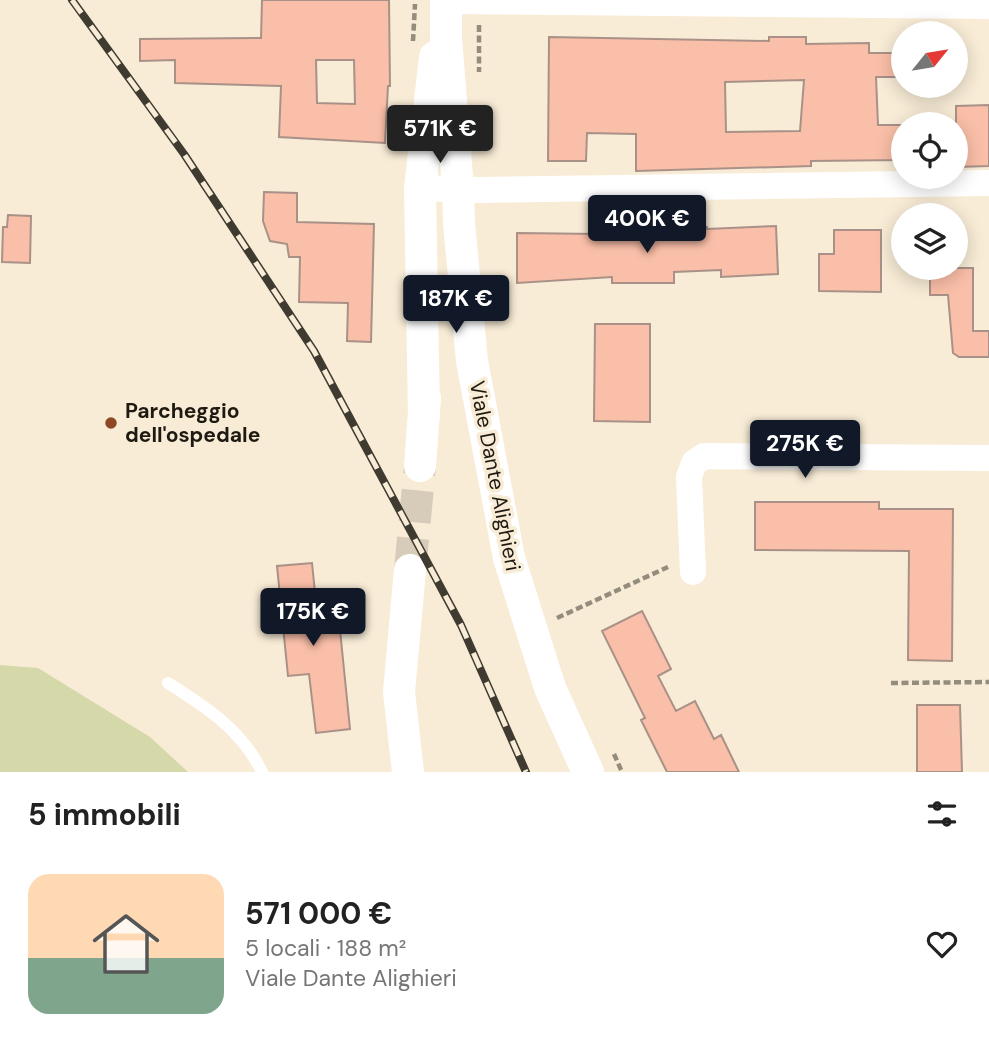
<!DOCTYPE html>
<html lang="it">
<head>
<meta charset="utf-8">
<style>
  body { margin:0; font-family:"DM Sans",sans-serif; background:#f6f6f6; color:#222; height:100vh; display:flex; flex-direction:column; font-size:26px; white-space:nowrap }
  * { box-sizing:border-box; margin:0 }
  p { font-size:23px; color:#767676 }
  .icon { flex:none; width:38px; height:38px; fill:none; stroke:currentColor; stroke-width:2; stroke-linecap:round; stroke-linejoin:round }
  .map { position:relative; height:772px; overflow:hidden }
  .drawer { display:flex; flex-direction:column; background:#fff; flex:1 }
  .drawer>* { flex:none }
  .needle { width:46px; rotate:60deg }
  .fabs { position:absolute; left:891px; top:21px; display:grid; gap:14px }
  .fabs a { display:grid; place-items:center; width:77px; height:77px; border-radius:50%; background:#fff; box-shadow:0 4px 18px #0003; font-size:35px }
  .price { position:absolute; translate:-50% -60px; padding:0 16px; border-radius:7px; background:#111827; color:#fff; font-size:23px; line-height:46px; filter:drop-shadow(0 2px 4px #0008) }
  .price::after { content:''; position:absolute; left:50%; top:42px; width:21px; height:16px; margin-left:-10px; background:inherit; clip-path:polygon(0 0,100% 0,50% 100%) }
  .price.selected { background:#222; color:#fff }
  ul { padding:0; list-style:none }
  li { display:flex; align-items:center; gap:21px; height:175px; padding:0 28px }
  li+li { border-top:2px solid #e0e0e0 }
  li span { display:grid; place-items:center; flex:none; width:196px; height:140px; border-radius:21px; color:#555 }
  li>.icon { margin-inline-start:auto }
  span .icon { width:84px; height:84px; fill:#fffc; stroke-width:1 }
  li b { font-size:30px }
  h2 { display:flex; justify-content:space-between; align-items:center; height:84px; padding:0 28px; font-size:30px }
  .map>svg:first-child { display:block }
</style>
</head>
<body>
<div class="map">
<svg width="989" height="772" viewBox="0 0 989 772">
  <rect width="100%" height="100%" fill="#f8ecd6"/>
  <path fill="#d5d8a9" d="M 0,665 L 38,668 L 150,737 L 188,772 L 0,772 Z"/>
  <path fill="#fabfa8" stroke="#a99188" stroke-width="2" fill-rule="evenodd" d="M 262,0 L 389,0 L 390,86 L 388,86 L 385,143 L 279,137 L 281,86 L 175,83 L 175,60 L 140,61 L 140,39 L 261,38 ZM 316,60 L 354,60 L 355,104 L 317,103 Z
    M 549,37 L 769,41 L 769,37 L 806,37 L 806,44 L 869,43 L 869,53 L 903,53 L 903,77 L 876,77 L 878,125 L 903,125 L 903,160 L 811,161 L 811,166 L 636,171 L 636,134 L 587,133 L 586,161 L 548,161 ZM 804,80 L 800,131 L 726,132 L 725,82 Z
    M 989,105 L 989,166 L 956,167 L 956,106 Z
    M 264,192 L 297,193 L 297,222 L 374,224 L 371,342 L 347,341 L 348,303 L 299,302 L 300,257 L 289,257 L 287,244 L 270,241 L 263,221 Z
    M 8,215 L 31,216 L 30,263 L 2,262 L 3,227 L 7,227 Z
    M 776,226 L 778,274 L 721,277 L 721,270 L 674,272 L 674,283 L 612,283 L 612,277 L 517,283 L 517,233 L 600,234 L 648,233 L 648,229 L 707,227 L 707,229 Z
    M 834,230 L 881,230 L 881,292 L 819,291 L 819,254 L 834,254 Z
    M 930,268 L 973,268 L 973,331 L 989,331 L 989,357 L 959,357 L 953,353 L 948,295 L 930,295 Z
    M 595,324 L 650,324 L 650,422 L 594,421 Z
    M 755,502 L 879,502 L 879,509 L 953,509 L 952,661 L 908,660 L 909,551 L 755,550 Z
    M 312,563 L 318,622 L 339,620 L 350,729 L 316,733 L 309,674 L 288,676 L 277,566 Z
    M 642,611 L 671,669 L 658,676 L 676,711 L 695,701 L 714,739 L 721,735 L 739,772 L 667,772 L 641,720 L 645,718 L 602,631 Z
    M 917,705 L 960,705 L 962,772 L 917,772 Z"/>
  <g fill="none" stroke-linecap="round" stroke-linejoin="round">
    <path stroke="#d7ccb9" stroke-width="32" stroke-dasharray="32 16" stroke-linecap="butt" d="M 410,570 L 420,466"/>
    <path stroke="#948c7d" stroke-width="4.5" stroke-dasharray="7 3.5" stroke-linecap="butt" d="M 479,25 L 479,72
      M 413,41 L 415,4
      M 557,618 L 668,567
      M 891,683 L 989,682
      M 614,754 L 622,772"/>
    <path stroke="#fff" stroke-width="12" d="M 168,683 C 206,707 242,730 262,772"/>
    <path stroke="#fff" stroke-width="26" d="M 446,1 L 989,6
      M 420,188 L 480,190 L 989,183
      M 693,572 L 689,477 L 694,463 L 704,456 L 989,458"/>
    <path stroke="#fff" stroke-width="32" d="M 446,0 L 446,38 L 458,189 L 459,223 L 472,361 L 509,558 L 550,688 L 588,772
      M 424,417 L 420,188 L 435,57
      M 420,466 L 425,398
      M 408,772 L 399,692 L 410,570"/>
    <g stroke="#403b31" stroke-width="8">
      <path id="rail" d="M 72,0 L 184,154 L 314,351 L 461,625 L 526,772"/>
    </g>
    <use href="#rail" stroke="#f8ecd6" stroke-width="5" stroke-dasharray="16" stroke-linecap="butt"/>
  </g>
  <circle fill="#8f4825" stroke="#f8ecd6" stroke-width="2.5" cx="111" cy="423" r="7"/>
  <g text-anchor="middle" stroke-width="7" stroke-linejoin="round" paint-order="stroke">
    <g font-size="21" font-weight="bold" fill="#1e1a12" stroke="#f8ecd6" text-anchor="start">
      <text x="125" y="418">Parcheggio<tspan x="125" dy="24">dell'ospedale</tspan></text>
    </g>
    <g font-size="21" fill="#1e1a12" stroke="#f8ecd6">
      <text transform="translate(495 476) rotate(79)" y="7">Viale Dante Alighieri</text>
    </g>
  </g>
</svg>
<div class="fabs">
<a><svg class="needle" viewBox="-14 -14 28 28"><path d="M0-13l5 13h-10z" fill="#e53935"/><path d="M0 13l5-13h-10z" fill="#767676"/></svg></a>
<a><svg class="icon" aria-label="locate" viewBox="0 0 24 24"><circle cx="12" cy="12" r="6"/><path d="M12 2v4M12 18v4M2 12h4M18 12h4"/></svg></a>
<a><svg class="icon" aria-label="layers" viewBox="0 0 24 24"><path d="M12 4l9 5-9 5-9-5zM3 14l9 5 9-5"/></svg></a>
</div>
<b class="price selected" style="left:440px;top:165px">571K €</b>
<b class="price" style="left:647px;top:255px">400K €</b>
<b class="price" style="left:456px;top:335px">187K €</b>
<b class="price" style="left:805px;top:480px">275K €</b>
<b class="price" style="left:313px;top:648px">175K €</b>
</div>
<section class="drawer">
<h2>5 immobili<svg class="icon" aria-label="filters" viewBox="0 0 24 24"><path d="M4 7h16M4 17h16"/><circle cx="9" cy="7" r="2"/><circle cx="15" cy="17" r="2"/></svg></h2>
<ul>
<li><span style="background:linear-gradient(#ffd9b3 60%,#7fa58c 0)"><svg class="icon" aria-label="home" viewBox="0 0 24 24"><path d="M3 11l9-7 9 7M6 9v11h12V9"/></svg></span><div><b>571 000 €</b><p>5 locali · 188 m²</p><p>Viale Dante Alighieri</p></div><svg class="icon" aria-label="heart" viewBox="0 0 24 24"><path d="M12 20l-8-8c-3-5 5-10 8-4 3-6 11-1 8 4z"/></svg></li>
</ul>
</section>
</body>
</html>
